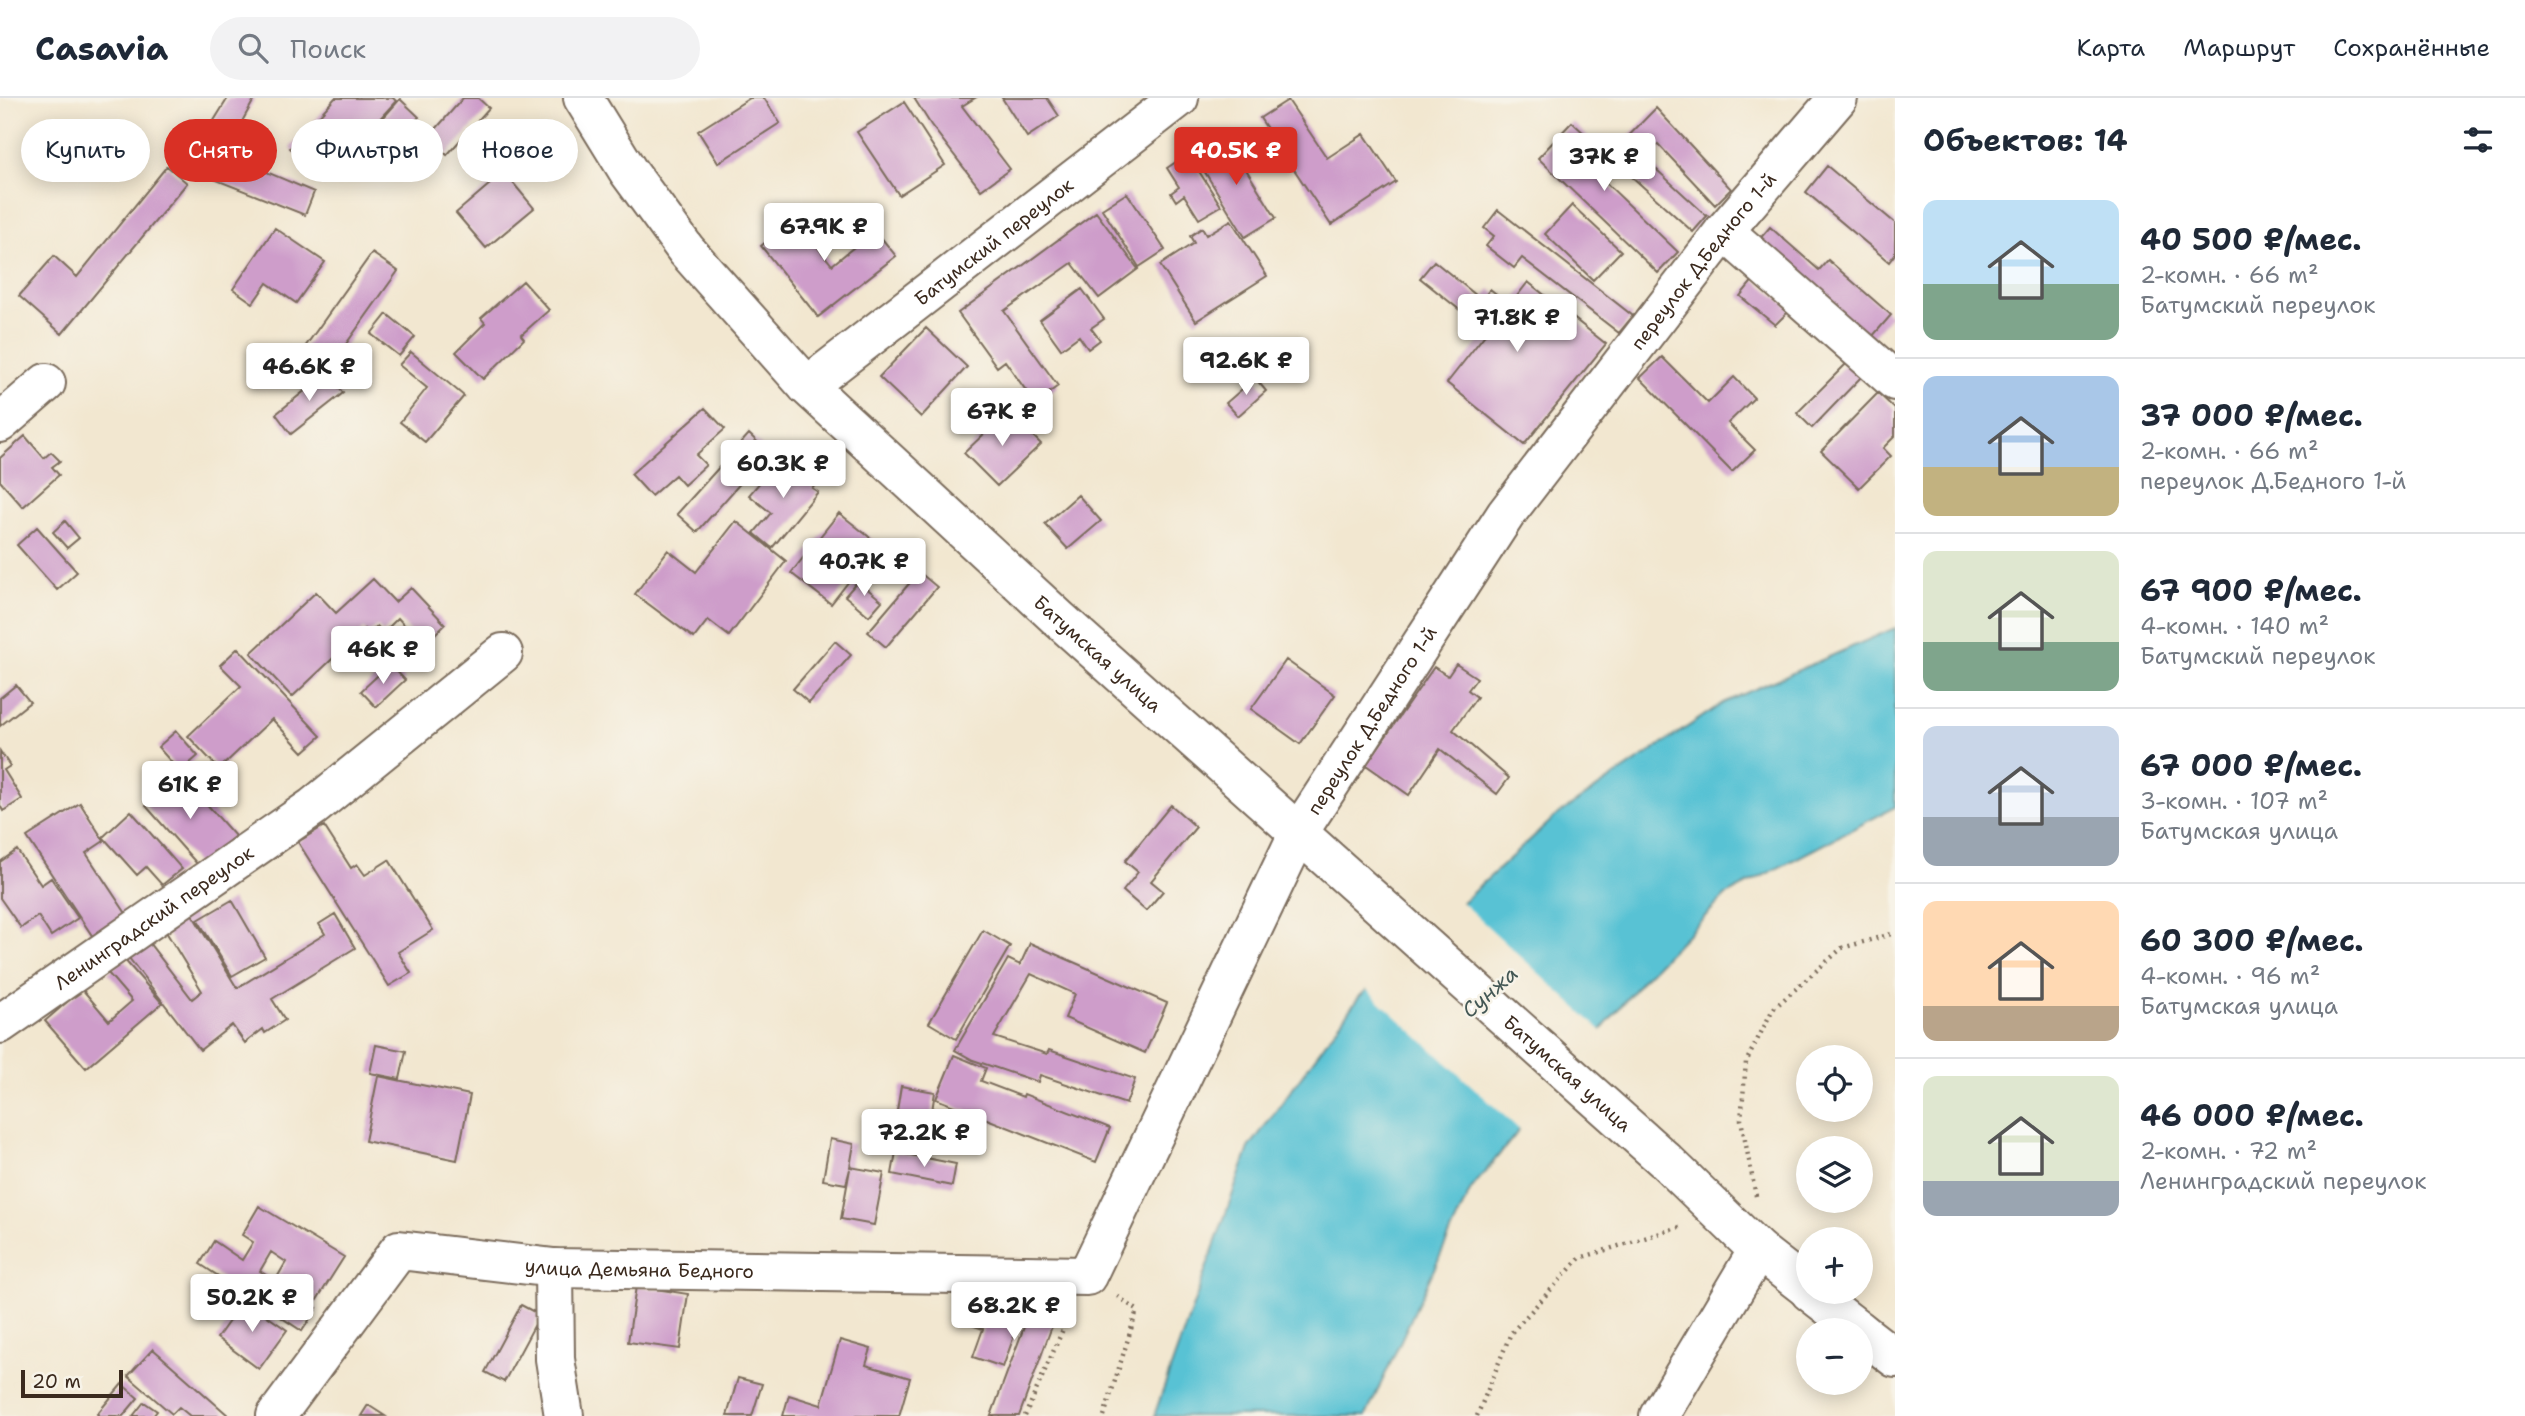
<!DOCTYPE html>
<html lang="ru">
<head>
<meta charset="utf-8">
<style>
  body { margin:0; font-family:"Shantell Sans",sans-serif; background:#f2f2f3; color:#1f2937; height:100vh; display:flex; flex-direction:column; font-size:26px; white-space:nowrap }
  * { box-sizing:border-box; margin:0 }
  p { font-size:23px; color:#747a83 }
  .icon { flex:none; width:38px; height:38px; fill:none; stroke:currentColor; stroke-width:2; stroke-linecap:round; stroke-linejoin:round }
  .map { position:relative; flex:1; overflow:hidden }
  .sheet { display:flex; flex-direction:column; background:#fff; width:630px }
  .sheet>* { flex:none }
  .guide { position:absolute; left:21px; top:21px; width:665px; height:63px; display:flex; gap:14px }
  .tools { position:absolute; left:1796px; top:947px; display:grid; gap:14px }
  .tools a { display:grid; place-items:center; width:77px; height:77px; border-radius:50%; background:#fff; box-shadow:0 4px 18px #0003; font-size:35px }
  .scale { position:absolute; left:21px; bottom:18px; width:102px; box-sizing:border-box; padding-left:7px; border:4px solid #3b2a1e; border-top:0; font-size:19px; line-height:24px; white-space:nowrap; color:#3b2a1e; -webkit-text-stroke:5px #f7f3e8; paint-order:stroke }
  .price { position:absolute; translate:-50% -60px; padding:0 16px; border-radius:7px; background:#fff; color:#222; font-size:23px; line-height:46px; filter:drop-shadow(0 2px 4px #0008) }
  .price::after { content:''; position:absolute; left:50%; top:42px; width:21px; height:16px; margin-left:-10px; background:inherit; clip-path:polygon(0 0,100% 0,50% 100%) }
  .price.on { background:#d93025; color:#fff }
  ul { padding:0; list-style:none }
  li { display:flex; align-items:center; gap:21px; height:175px; padding:0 28px }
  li+li { border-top:2px solid #e0e1e3 }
  li span { display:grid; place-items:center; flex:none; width:196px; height:140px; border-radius:14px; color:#555 }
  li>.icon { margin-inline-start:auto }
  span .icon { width:84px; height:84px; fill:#fffc; stroke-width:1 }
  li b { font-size:30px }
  h2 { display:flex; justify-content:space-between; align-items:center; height:84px; padding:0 28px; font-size:30px }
  .chip { padding:0 24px; border-radius:32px; background:#fff; box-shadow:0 4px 18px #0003; font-size:24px; line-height:63px }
  .chip.on { background:#d93025; color:#fff }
  header { display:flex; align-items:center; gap:42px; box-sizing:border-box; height:98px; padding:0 35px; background:#fff; border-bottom:2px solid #e0e1e3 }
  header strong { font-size:33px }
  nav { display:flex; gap:38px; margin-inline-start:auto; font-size:24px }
  .search { width:490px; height:63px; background:#f2f2f3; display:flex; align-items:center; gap:18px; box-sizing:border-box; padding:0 24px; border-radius:38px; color:#747a83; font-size:26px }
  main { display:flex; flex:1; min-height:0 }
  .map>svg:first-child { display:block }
</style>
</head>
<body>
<header>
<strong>Casavia</strong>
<div class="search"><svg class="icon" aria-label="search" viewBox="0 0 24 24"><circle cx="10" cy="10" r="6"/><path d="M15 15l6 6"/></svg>Поиск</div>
<nav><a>Карта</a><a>Маршрут</a><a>Сохранённые</a></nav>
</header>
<main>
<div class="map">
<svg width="1895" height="1318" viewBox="0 0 1895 1318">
  <rect width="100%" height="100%" fill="#f7f3e8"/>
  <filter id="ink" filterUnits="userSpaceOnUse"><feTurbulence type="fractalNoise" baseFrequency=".0143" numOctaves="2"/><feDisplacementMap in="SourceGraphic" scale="14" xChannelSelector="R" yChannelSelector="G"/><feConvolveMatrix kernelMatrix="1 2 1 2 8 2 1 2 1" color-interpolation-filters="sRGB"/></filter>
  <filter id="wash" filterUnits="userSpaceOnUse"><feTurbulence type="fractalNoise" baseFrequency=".00686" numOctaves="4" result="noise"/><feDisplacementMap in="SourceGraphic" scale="28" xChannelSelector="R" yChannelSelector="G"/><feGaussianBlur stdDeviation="1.57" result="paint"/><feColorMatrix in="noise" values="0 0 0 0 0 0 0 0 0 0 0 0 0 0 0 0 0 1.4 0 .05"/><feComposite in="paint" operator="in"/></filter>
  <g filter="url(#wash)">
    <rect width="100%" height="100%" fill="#f2e7d0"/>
    <path fill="#58c2d4" stroke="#4a7679" stroke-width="2" d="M 1895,530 L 1895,709 L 1726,797 L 1643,881 L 1471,1091 L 1366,1318 L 1154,1318 L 1249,1050 L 1359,899 L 1556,718 L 1723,605 Z"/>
    <path fill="#f2e7d0" d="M 1459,802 L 1604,935 L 1522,1034 L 1364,889 Z"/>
    <g id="blocks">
      <path fill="#ce9dca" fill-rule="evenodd" d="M 228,0 L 255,0 L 224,56 L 314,94 L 305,117 L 181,68 L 202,42 Z
        M 335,0 L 393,0 L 396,3 L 354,49 L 331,28 L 301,61 L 290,50 Z
        M 463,0 L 478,0 L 489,10 L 447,57 L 428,40 Z
        M 750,0 L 764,0 L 780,25 L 718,65 L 698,33 Z
        M 914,0 L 975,0 L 962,8 L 1010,71 L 981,92 L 931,27 Z
        M 1002,0 L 1047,0 L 1059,18 L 1027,39 Z
        M 400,1 L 419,19 L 377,65 L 358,48 Z
        M 1288,2 L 1327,60 L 1364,36 L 1396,84 L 1331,127 L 1260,20 Z
        M 904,4 L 945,67 L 899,97 L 857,34 Z
        M 1656,10 L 1731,91 L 1715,107 L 1658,46 L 1645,61 L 1707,118 L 1693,134 L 1609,58 Z
        M 1572,24 L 1618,67 L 1604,83 L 1678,154 L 1658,175 L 1538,60 Z
        M 1226,39 L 1276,120 L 1245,139 L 1195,58 Z
        M 1188,56 L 1221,108 L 1199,121 L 1184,97 L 1176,103 L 1171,95 L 1179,89 L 1167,70 Z
        M 167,68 L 187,85 L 62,236 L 19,198 L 54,158 L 77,179 Z
        M 1827,68 L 1895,125 L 1895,156 L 1889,164 L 1806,94 Z
        M 504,74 L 534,110 L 486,150 L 456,115 Z
        M 1127,95 L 1165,152 L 1139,169 L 1102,111 Z
        M 1572,107 L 1621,153 L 1593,182 L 1545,136 Z
        M 807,112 L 828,138 L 816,147 L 832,167 L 875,132 L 896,158 L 818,219 L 761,148 Z
        M 1498,112 L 1633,218 L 1619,235 L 1522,160 L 1514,170 L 1486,148 L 1494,138 L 1484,130 Z
        M 1096,114 L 1138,171 L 1099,200 L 1072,165 L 1004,213 L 1058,288 L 1035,305 L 1005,263 L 997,269 L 958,215 Z
        M 1231,122 L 1267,178 L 1196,223 L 1160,167 L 1194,145 L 1190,138 L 1202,130 L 1206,137 Z
        M 1770,129 L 1819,172 L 1828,162 L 1891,217 L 1865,247 L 1752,150 Z
        M 275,130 L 325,164 L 296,205 L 267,185 L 253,205 L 233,191 Z
        M 372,155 L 398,173 L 326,274 L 300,256 Z
        M 1434,163 L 1482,202 L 1490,191 L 1510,207 L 1528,184 L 1606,246 L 1524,347 L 1447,285 L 1487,234 L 1420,180 Z
        M 1754,181 L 1791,211 L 1775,227 L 1740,198 Z
        M 523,183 L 549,212 L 521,237 L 524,241 L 483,281 L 456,254 L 485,225 L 481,220 Z
        M 1082,191 L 1104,221 L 1091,230 L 1100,242 L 1088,251 L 1079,238 L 1061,251 L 1040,222 Z
        M 387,216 L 415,239 L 399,258 L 371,236 Z
        M 926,230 L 967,269 L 921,319 L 879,279 Z
        M 411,254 L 464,298 L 425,344 L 400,324 L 427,290 L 399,267 Z
        M 1662,259 L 1708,305 L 1734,279 L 1754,300 L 1728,325 L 1755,352 L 1732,374 L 1640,280 Z
        M 1850,262 L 1864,276 L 1812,330 L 1797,315 Z
        M 327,275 L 343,295 L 291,336 L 276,316 Z
        M 1255,280 L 1266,293 L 1238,318 L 1226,305 Z
        M 1878,295 L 1895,311 L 1895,338 L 1883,350 L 1891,358 L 1859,390 L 1821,353 Z
        M 705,310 L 725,331 L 696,357 L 706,367 L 684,387 L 675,377 L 651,398 L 631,376 Z
        M 1008,313 L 1041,346 L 997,388 L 964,355 Z
        M 749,336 L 768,354 L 697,434 L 677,416 Z
        M 25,338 L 44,360 L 51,354 L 60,363 L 52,369 L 59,377 L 23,409 L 0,383 L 0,360 Z
        M 779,362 L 803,382 L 810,372 L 820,380 L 812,390 L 818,394 L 772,450 L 754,435 L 771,415 L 749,397 Z
        M 1078,397 L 1101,423 L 1068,451 L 1045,426 Z
        M 839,415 L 878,446 L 831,506 L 791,475 Z
        M 65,423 L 79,440 L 67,450 L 53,434 Z
        M 736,423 L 786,463 L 729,538 L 708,522 L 694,540 L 635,496 L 668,452 L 696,474 Z
        M 37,429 L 77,474 L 57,492 L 17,447 Z
        M 919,474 L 937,489 L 886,549 L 868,534 Z
        M 373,481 L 395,504 L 411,490 L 445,526 L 423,548 L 398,520 L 383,535 L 377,528 L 368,536 L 364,531 L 292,599 L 251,555 L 316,494 L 336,515 Z
        M 858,483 L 882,503 L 869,518 L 845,498 Z
        M 835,543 L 851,557 L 809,605 L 793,591 Z
        M 238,550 L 321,638 L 303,654 L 272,621 L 219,671 L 188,638 L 241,588 L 220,567 Z
        M 1286,562 L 1335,597 L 1300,646 L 1251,611 Z
        M 390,566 L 405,582 L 376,609 L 361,593 Z
        M 1456,566 L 1477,580 L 1468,592 L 1477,599 L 1453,632 L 1509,680 L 1497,696 L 1440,651 L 1409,697 L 1366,667 L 1434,569 L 1448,578 Z
        M 16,587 L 30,604 L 0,628 L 0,600 Z
        M 176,633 L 198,658 L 180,674 L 158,649 Z
        M 0,653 L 10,668 L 4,672 L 22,701 L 3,713 L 0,707 Z
        M 181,677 L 235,738 L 199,768 L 146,708 Z
        M 80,705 L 104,743 L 86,755 L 127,817 L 93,839 L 27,739 Z
        M 1171,707 L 1196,729 L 1151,783 L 1163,793 L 1146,813 L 1123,793 L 1138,774 L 1125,763 Z
        M 131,713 L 182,771 L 162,787 L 146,769 L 137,777 L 103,739 Z
        M 324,728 L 351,770 L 357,766 L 365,777 L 389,762 L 433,832 L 398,854 L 411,875 L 389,888 L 298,744 Z
        M 17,752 L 41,787 L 51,780 L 78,820 L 51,838 L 38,818 L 21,830 L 0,800 L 0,764 Z
        M 232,802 L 265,859 L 232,878 L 198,822 Z
        M 192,816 L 237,890 L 325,836 L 319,826 L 335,816 L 355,850 L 272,901 L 285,922 L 265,935 L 263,931 L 245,945 L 232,927 L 200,952 L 129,860 L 149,845 L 192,901 L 202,893 L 165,832 Z
        M 983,832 L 1010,848 L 956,941 L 929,925 Z
        M 1030,845 L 1167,905 L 1145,955 L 1065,920 L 1075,896 L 1031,876 L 994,939 L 1047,956 L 1049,952 L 1135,981 L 1126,1006 L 1040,977 L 1038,984 L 973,962 L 955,952 L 1008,861 L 1020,867 Z
        M 124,861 L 162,905 L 86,970 L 45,923 L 82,891 L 109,923 L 132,903 L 108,875 Z
        M 376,947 L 406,953 L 400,981 L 370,975 Z
        M 954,957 L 986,970 L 981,983 L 1023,999 L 1024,996 L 1110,1030 L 1096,1064 L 936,1001 Z
        M 378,978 L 470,997 L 457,1062 L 365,1043 Z
        M 901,988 L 935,994 L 925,1056 L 891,1050 Z
        M 830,1041 L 854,1046 L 850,1069 L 884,1075 L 874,1127 L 841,1121 L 850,1071 L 846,1086 L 823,1082 Z
        M 896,1054 L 956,1066 L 952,1088 L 892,1076 Z
        M 259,1108 L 344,1159 L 313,1208 L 317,1210 L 302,1233 L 200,1166 L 214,1143 L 242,1162 L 253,1144 L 242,1137 ZM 271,1154 L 286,1164 L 275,1183 L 260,1173 Z
        M 636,1188 L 688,1196 L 680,1251 L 628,1244 Z
        M 983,1194 L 1062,1201 L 1019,1318 L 991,1318 L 1027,1221 L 1020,1221 L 1003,1269 L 973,1259 L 983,1231 L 971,1227 Z
        M 244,1202 L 287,1232 L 259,1271 L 217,1240 Z
        M 521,1207 L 540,1217 L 504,1284 L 485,1274 Z
        M 840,1242 L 871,1251 L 866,1267 L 910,1280 L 899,1318 L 783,1318 L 789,1297 L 821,1307 Z
        M 153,1251 L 229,1318 L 190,1318 L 179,1309 L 172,1316 L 128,1278 Z
        M 738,1280 L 762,1286 L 752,1318 L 727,1318 Z
        M 122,1286 L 138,1300 L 123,1318 L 99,1318 L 97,1316 Z
        M 144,1304 L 157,1313 L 153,1318 L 133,1318 Z
        M 368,1307 L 385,1318 L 361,1318 Z"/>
    </g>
  </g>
  <g filter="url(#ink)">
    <use href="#blocks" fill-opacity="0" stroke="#7b6c5c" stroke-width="2"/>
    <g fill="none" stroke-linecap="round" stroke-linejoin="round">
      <g stroke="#7b6c5c" stroke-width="42">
        <g id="minor">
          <path id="s1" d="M 583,0 L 628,73 L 686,152 L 807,288 L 1059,521 L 1666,1063 L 1758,1152 L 1808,1191"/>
          <path d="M 1724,133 L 1895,283"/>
          <path id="s2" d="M 807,288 L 1179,0"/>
          <path d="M 0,325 L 46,285"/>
          <path id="s3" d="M 0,926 L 313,709 L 503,555"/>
          <path d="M 554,1170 L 555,1261 L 564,1318"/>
          <path d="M 1810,1194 L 1859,1232"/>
          <path d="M 1860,1233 L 1895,1260"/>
          <path id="s4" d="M 276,1318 L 399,1152 L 554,1170 L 1087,1178 L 1299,734 L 1506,416 L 1724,133 L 1838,0"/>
          <path d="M 1659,1318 L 1758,1152"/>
        </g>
      </g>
      <path stroke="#7b6c5c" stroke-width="4.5" stroke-dasharray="2 5" stroke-linecap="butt" d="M 1756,1098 L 1741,1022 L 1746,964 L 1773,911 L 1842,850 L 1895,835
        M 1025,1318 L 1071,1213
        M 1104,1318 L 1137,1212 L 1117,1198
        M 1477,1318 L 1511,1235 L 1580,1160 L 1680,1129"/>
      <use href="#minor" stroke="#fff" stroke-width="38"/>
    </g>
  </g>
  <g text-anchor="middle" stroke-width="5" stroke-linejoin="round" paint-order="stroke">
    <g font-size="19" fill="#3b2a1e" stroke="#f7f3e8">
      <text dy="7" stroke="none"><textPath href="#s2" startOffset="236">Батумский переулок</textPath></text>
      <text dy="7" stroke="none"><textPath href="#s4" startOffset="2088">переулок Д.Бедного 1-й</textPath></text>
      <text dy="7" stroke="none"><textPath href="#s1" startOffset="761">Батумская улица</textPath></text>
      <text dy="7" stroke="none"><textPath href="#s4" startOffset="1521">переулок Д.Бедного 1-й</textPath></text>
      <text dy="7" stroke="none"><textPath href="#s3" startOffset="187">Ленинградский переулок</textPath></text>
      <text dy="7" stroke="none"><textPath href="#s1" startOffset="1391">Батумская улица</textPath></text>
      <text dy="7" stroke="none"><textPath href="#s4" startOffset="448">улица Демьяна Бедного</textPath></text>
    </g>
    <g font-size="21" font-style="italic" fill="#445855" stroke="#f7f3e8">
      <text transform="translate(1490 894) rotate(-41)" y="7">Сунжа</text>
    </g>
  </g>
</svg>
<div class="tools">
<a><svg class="icon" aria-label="locate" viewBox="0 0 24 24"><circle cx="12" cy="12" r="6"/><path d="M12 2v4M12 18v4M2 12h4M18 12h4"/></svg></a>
<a><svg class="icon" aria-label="layers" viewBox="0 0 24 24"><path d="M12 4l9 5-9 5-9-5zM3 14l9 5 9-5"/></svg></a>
<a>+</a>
<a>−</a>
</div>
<div class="scale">20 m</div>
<b class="price on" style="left:1236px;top:89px">40.5K ₽</b>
<b class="price" style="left:1604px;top:95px">37K ₽</b>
<b class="price" style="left:824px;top:165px">67.9K ₽</b>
<b class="price" style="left:1517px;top:256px">71.8K ₽</b>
<b class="price" style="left:1246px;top:299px">92.6K ₽</b>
<b class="price" style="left:309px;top:305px">46.6K ₽</b>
<b class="price" style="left:1002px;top:350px">67K ₽</b>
<b class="price" style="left:783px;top:402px">60.3K ₽</b>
<b class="price" style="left:864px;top:500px">40.7K ₽</b>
<b class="price" style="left:383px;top:588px">46K ₽</b>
<b class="price" style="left:190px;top:723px">61K ₽</b>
<b class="price" style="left:924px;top:1071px">72.2K ₽</b>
<b class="price" style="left:252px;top:1236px">50.2K ₽</b>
<b class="price" style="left:1014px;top:1244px">68.2K ₽</b>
<div class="guide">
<a class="chip">Купить</a>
<a class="chip on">Снять</a>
<a class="chip">Фильтры</a>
<a class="chip">Новое</a>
</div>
</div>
<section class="sheet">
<h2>Объектов: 14<svg class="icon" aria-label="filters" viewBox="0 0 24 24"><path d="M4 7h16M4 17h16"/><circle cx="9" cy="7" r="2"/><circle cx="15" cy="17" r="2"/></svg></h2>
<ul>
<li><span style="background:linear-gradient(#bfe0f5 60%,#7fa58c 0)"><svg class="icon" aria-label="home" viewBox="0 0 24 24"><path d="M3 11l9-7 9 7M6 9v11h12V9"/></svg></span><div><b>40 500 ₽/мес.</b><p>2-комн. · 66 m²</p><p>Батумский переулок</p></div></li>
<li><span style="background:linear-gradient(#a9c7e8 65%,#c2b280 0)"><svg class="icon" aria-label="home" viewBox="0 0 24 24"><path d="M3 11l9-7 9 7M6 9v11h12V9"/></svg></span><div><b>37 000 ₽/мес.</b><p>2-комн. · 66 m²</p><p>переулок Д.Бедного 1-й</p></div></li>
<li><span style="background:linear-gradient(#dfe7d0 65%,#7fa58c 0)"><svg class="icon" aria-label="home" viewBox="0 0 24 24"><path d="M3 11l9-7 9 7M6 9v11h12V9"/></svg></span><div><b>67 900 ₽/мес.</b><p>4-комн. · 140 m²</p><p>Батумский переулок</p></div></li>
<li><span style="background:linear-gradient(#c9d6e8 65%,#9aa5b1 0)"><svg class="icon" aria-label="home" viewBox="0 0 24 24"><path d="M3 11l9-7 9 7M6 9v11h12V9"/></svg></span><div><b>67 000 ₽/мес.</b><p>3-комн. · 107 m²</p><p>Батумская улица</p></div></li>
<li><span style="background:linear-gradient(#ffd9b3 75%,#b9a48a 0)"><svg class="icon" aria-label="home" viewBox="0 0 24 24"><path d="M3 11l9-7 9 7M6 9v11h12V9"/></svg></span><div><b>60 300 ₽/мес.</b><p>4-комн. · 96 m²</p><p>Батумская улица</p></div></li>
<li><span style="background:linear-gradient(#dfe7d0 75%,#9aa5b1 0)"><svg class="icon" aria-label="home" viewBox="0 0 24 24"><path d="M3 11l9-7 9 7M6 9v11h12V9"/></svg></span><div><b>46 000 ₽/мес.</b><p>2-комн. · 72 m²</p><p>Ленинградский переулок</p></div></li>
</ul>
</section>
</main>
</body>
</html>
